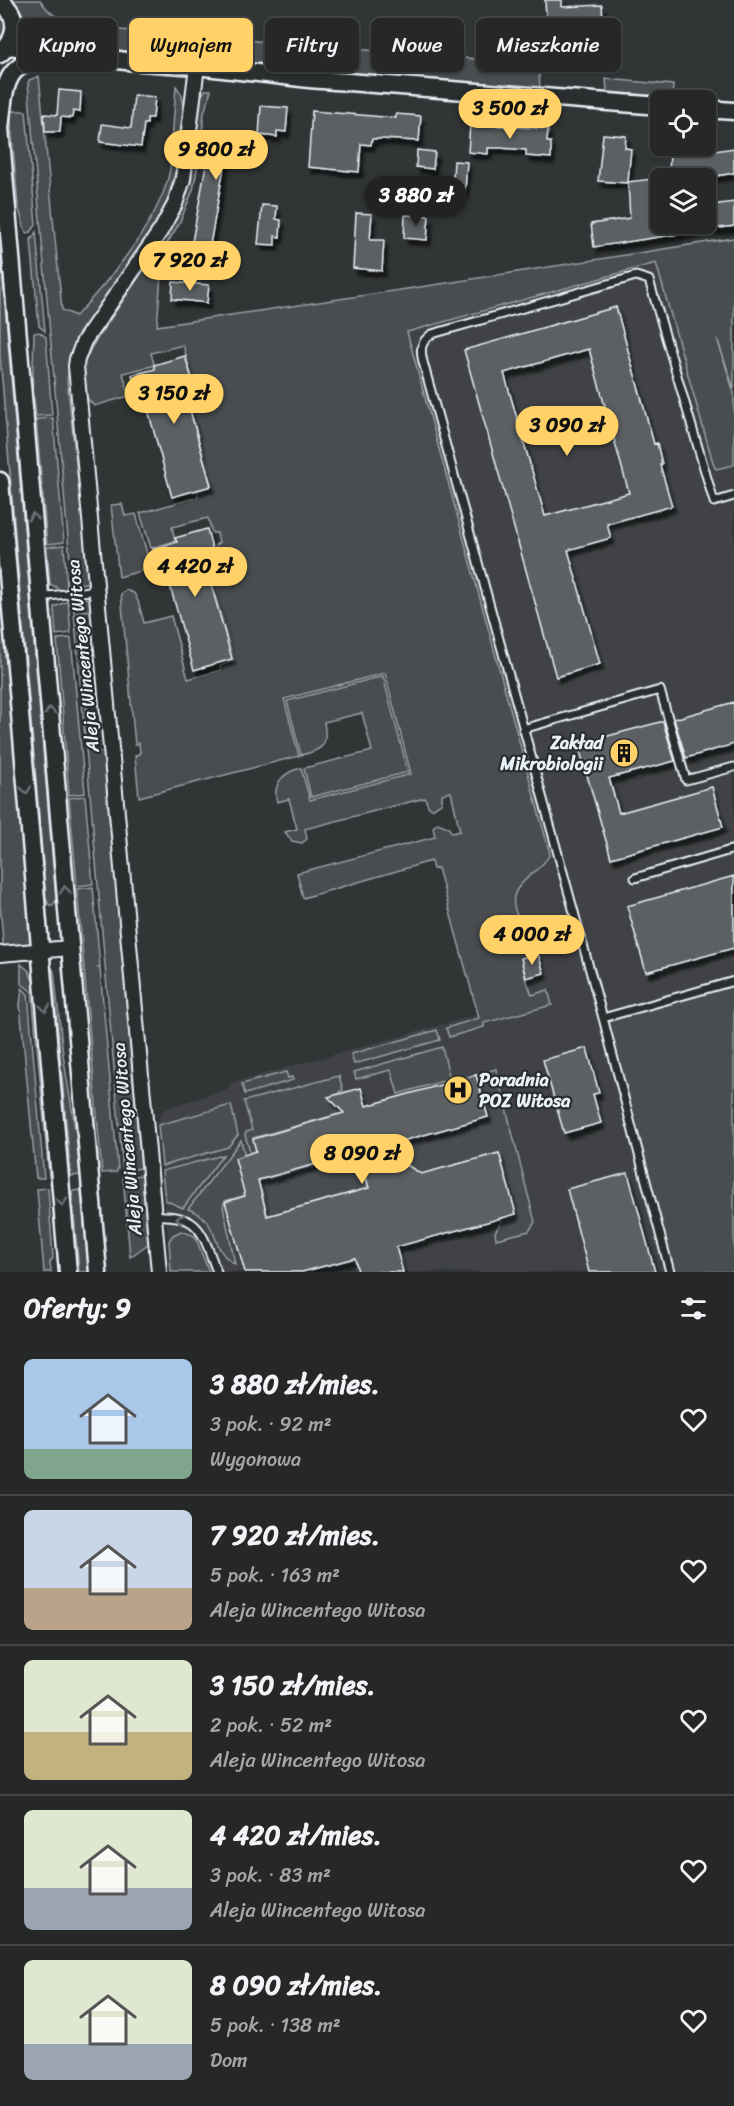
<!DOCTYPE html>
<html lang="pl">
<head>
<meta charset="utf-8">
<style>
  body { margin:0; font-family:Sriracha,sans-serif; background:#2e3030; color:#f1f3f6; height:100vh; display:flex; flex-direction:column; font-size:22px; white-space:nowrap }
  * { box-sizing:border-box; margin:0 }
  p { font-size:20px; color:#a4a6a8 }
  .icon { flex:none; width:33px; height:33px; fill:none; stroke:currentColor; stroke-width:2; stroke-linecap:round; stroke-linejoin:round }
  .map { position:relative; height:1272px; overflow:hidden }
  .details { display:flex; flex-direction:column; background:#262828; flex:1 }
  .details>* { flex:none }
  .banner { position:absolute; left:18px; top:18px; width:699px; height:54px; display:flex; gap:12px }
  .fabs { position:absolute; left:650px; top:90px; display:grid; gap:12px }
  .fabs a { display:grid; place-items:center; width:66px; height:66px; border-radius:9px; background:#262828; box-shadow:0 2px 4px #0004,0 0 0 2px #424445; font-size:30px }
  .price { position:absolute; translate:-50% -51px; padding:0 14px; border-radius:21px; background:#ffd166; color:#111; font-size:20px; line-height:39px; filter:drop-shadow(0 2px 3px #0008) }
  .price::after { content:''; position:absolute; left:50%; top:36px; width:18px; height:14px; margin-left:-9px; background:inherit; clip-path:polygon(0 0,100% 0,50% 100%) }
  .price.active { background:#222; color:#fff }
  ul { padding:0; list-style:none }
  li { display:flex; align-items:center; gap:18px; height:150px; padding:0 24px }
  li+li { border-top:2px solid #424445 }
  li span { display:grid; place-items:center; flex:none; width:168px; height:120px; border-radius:9px; color:#555 }
  li>.icon { margin-inline-start:auto }
  span .icon { width:72px; height:72px; fill:#fffc; stroke-width:1 }
  li b { font-size:26px }
  h2 { display:flex; justify-content:space-between; align-items:center; height:72px; padding:0 24px; font-size:26px }
  .tag { padding:0 21px; border-radius:9px; background:#262828; box-shadow:0 2px 4px #0004,0 0 0 2px #424445; font-size:21px; line-height:54px }
  .tag.active { background:#ffd166; color:#111 }
  .map>svg:first-child { display:block }
</style>
</head>
<body>
<div class="map">
<svg width="734" height="1272" viewBox="0 0 734 1272">
  <defs>
    <filter id="shadow"><feDropShadow dx="3.5" dy="6" stdDeviation="1.5" flood-color="#0009"/></filter>
  </defs>
  <rect width="100%" height="100%" fill="#323536"/>
  <filter id="ink" filterUnits="userSpaceOnUse"><feTurbulence type="fractalNoise" baseFrequency=".0167" numOctaves="2"/><feDisplacementMap in="SourceGraphic" scale="12" xChannelSelector="R" yChannelSelector="G"/><feConvolveMatrix kernelMatrix="1 2 1 2 8 2 1 2 1" color-interpolation-filters="sRGB"/></filter>
  <g filter="url(#ink)">
    <path fill="#3f4244" d="M 690,246 L 734,389 L 734,981 L 670,1272 L 171,1272 L 158,1126 L 159,1116 L 166,1108 L 227,1089 L 231,1083 L 480,1014 L 479,853 L 330,300 Z"/>
    <path fill="#494d4f" stroke="#989fa4" stroke-width="1.5" d="M 0,0 L 40,0 C 51,16 64,24 83,27 L 539,64 L 540,96 L 197,66 L 94,46 L 15,22 L 0,54 Z
      M 39,76 L 62,310 L 76,316 C 110,279 162,218 170,169 L 176,86 L 182,95 L 183,108 L 177,165 L 167,202 L 150,233 L 77,342 L 71,352 L 67,380 L 89,583 L 72,584 L 28,83 L 29,80 Z
      M 606,79 L 673,85 L 672,97 L 607,92 Z
      M 205,90 L 211,90 L 204,113 L 200,155 L 193,190 L 179,224 L 163,250 L 157,326 L 447,283 L 734,238 L 734,389 L 717,338 L 734,393 L 734,465 L 716,469 L 714,466 L 656,263 L 407,332 L 550,854 C 539,877 499,884 519,919 C 526,931 537,936 541,949 L 528,953 L 528,956 L 521,958 L 526,981 L 527,981 L 532,995 L 548,990 L 552,1005 L 484,1023 L 484,1027 L 449,1037 L 446,1028 L 479,1018 L 438,868 L 433,869 L 431,861 L 303,898 L 297,873 L 435,837 L 433,827 L 438,823 L 448,827 L 452,833 L 460,831 L 451,792 L 442,794 L 442,802 L 432,809 L 428,806 L 425,798 L 305,829 L 307,839 L 302,843 L 292,841 L 285,832 L 297,829 L 289,799 L 277,802 C 272,783 284,772 301,768 L 310,800 L 411,774 L 385,673 L 284,699 L 299,756 L 139,797 L 135,756 L 140,753 L 139,743 L 135,745 L 121,594 L 126,590 L 134,593 L 138,601 L 144,623 L 171,616 L 188,679 L 221,670 L 220,666 L 234,660 L 207,564 L 215,561 L 217,565 L 243,557 L 241,553 L 219,560 L 215,545 L 219,543 L 217,533 L 212,533 L 208,518 L 172,527 L 175,541 L 151,548 L 140,513 L 198,497 L 197,491 L 212,485 L 185,391 L 187,389 L 184,382 L 193,379 L 183,345 L 151,353 L 154,364 L 152,366 L 123,373 L 129,396 L 94,406 L 84,395 L 84,364 L 91,348 L 157,250 L 181,205 L 190,177 L 199,108 L 200,98 Z
      M 10,111 L 26,111 L 36,225 L 31,232 L 26,233 L 18,206 Z
      M 36,232 L 45,331 L 39,326 L 31,240 Z
      M 0,249 L 56,900 L 53,906 L 48,904 L 46,897 L 0,356 Z
      M 39,332 L 46,337 L 52,415 L 36,416 L 34,398 L 32,398 L 34,333 Z
      M 53,418 L 64,542 L 47,544 L 36,419 Z
      M 0,481 L 39,950 L 4,953 L 0,904 Z
      M 122,504 L 125,516 L 136,514 L 151,568 L 119,577 L 111,505 Z
      M 64,545 L 67,589 L 61,590 L 50,584 L 47,547 Z
      M 90,598 L 91,610 L 78,612 L 91,753 L 104,752 L 141,1168 L 123,1171 L 73,600 Z
      M 68,601 L 71,633 L 56,635 L 54,607 Z
      M 71,638 L 85,793 L 69,795 L 57,639 Z
      M 383,676 L 408,772 L 311,797 L 304,768 L 372,751 L 362,713 L 324,722 C 328,745 324,750 301,755 L 287,701 Z
      M 85,796 L 93,884 L 77,886 L 69,798 Z
      M 93,887 L 100,967 L 97,967 L 100,969 L 118,1169 L 116,1172 L 102,1173 L 77,889 Z
      M 21,964 L 29,971 L 34,983 L 51,1177 L 49,1177 L 32,992 L 21,983 Z
      M 52,968 L 54,971 L 63,1054 L 76,1135 L 80,1175 L 71,1176 Z
      M 734,981 L 734,1272 L 670,1272 L 603,1018 Z
      M 22,988 L 28,994 L 44,1178 L 36,1178 L 20,1005 Z
      M 437,1030 L 440,1040 L 354,1064 L 351,1054 Z
      M 442,1047 L 450,1079 L 398,1094 L 391,1070 L 356,1079 L 354,1072 Z
      M 496,1069 L 535,1222 L 529,1231 L 496,1239 L 495,1232 L 504,1217 L 516,1213 L 499,1153 L 418,1175 L 417,1171 L 407,1165 L 394,1169 L 390,1152 L 368,1150 L 488,1117 L 476,1075 Z
      M 286,1072 L 288,1078 L 292,1077 L 293,1080 L 245,1094 L 242,1084 Z
      M 339,1076 L 343,1090 L 339,1092 L 345,1112 L 253,1138 L 264,1179 L 258,1180 L 245,1135 L 246,1132 L 252,1130 L 244,1101 Z
      M 231,1105 L 238,1135 L 228,1147 L 162,1166 L 158,1125 Z
      M 241,1140 L 252,1183 L 359,1154 L 368,1188 L 268,1216 L 262,1191 L 225,1201 L 223,1206 L 235,1264 C 208,1250 223,1221 188,1209 Z
      M 223,1155 L 183,1208 L 165,1200 L 162,1171 Z
      M 142,1175 L 148,1244 L 130,1257 L 123,1177 Z
      M 48,1188 L 53,1258 L 50,1262 L 51,1272 L 44,1272 L 37,1189 Z
      M 81,1190 L 89,1272 L 79,1272 L 72,1191 Z
      M 181,1231 L 195,1236 L 209,1272 L 171,1272 L 169,1241 L 173,1235 Z"/>
    <path fill="#5c6063" stroke="#e8f1f8" stroke-width="1.5" fill-rule="evenodd" filter="url(#shadow)" d="M 545,0 L 562,0 L 562,7 L 602,5 L 603,22 L 572,23 L 574,51 L 548,53 Z
      M 59,90 L 81,92 L 80,112 L 73,111 L 72,118 L 61,117 L 60,132 L 45,132 L 44,114 L 57,115 Z
      M 134,95 L 155,97 L 153,118 L 147,118 L 147,124 L 144,124 L 141,147 L 100,142 L 102,124 L 131,128 Z
      M 261,106 L 288,108 L 286,132 L 277,131 L 277,137 L 259,135 Z
      M 312,111 L 396,118 L 396,114 L 421,116 L 419,141 L 381,139 L 372,139 L 371,145 L 361,144 L 359,172 L 308,167 Z
      M 470,124 L 548,129 L 547,142 L 551,142 L 551,158 L 526,156 L 526,150 L 500,148 L 488,148 L 488,154 L 468,152 Z
      M 212,132 L 258,140 L 258,153 L 227,150 L 210,245 L 192,242 Z
      M 603,134 L 626,136 L 625,148 L 631,149 L 628,182 L 661,178 L 658,216 L 660,216 L 660,224 L 697,224 L 698,231 L 594,247 L 591,224 L 630,218 L 628,183 L 598,181 Z
      M 670,148 L 708,150 L 708,152 L 734,148 L 734,173 L 704,178 L 669,178 Z
      M 417,150 L 435,152 L 433,169 L 416,167 Z
      M 454,161 L 467,162 L 465,192 L 452,191 Z
      M 734,202 L 734,226 L 705,230 L 705,209 L 712,208 L 712,205 Z
      M 262,205 L 277,206 L 276,219 L 281,220 L 280,237 L 275,236 L 275,245 L 258,244 Z
      M 356,213 L 372,214 L 370,240 L 384,240 L 382,271 L 353,268 Z
      M 405,215 L 429,216 L 427,240 L 404,238 Z
      M 173,282 L 209,285 L 207,303 L 172,299 Z
      M 616,307 L 654,444 L 657,443 L 662,464 L 660,465 L 672,506 L 607,524 L 611,538 L 568,550 L 600,664 L 556,677 L 464,350 ZM 589,349 L 629,493 L 545,516 L 504,373 Z
      M 185,356 L 192,379 L 182,381 L 211,486 L 172,497 L 143,392 L 137,394 L 132,375 L 155,369 L 154,365 Z
      M 207,529 L 213,552 L 203,555 L 232,659 L 194,670 L 164,565 L 159,567 L 153,549 L 177,542 L 175,538 Z
      M 734,702 L 734,744 L 686,758 L 674,719 Z
      M 660,722 L 663,722 L 675,761 L 609,778 L 619,813 L 712,787 L 723,827 L 611,858 L 578,744 Z
      M 734,876 L 734,948 L 646,972 L 627,906 Z
      M 538,954 L 544,973 L 526,978 L 521,958 Z
      M 587,1048 L 599,1093 L 593,1094 L 601,1123 L 564,1133 L 543,1060 Z
      M 476,1075 L 488,1117 L 388,1145 L 394,1169 L 407,1165 L 421,1174 L 499,1153 L 516,1214 L 396,1247 L 403,1272 L 358,1272 L 355,1258 L 302,1272 L 245,1272 L 225,1202 L 245,1196 L 235,1158 L 256,1151 L 253,1139 L 344,1113 L 328,1097 L 361,1088 L 366,1106 ZM 360,1152 L 369,1188 L 267,1216 L 258,1180 Z
      M 628,1173 L 655,1272 L 589,1272 L 567,1189 Z"/>
    <g fill="none" stroke-linecap="round" stroke-linejoin="round">
      <g stroke="#e8f1f8" stroke-width="11">
        <path id="service" d="M 734,496 L 714,502 L 649,280 L 636,276 L 432,334 C 420,342 420,350 423,362 L 603,1018 L 734,981
          M 41,597 L 98,590
          M 523,729 L 660,690 L 686,780 L 734,767
          M 635,878 L 734,849
          M 603,1018 L 670,1272
          M 153,1216 C 202,1213 202,1234 217,1272"/>
      </g>
      <g stroke="#e8f1f8" stroke-width="18">
        <path id="minor" d="M 0,954 L 70,948
          M 159,1272 L 76,366 L 77,359 L 84,341 L 161,230 L 175,204 L 183,179 L 197,66"/>
      </g>
      <g stroke="#e8f1f8" stroke-width="21">
        <path id="tertiary" d="M 0,1 C 20,16 18,38 0,54
          M 15,22 L 56,37 L 108,49
          M 9,46 L 126,61 L 197,66 L 309,79 L 660,106
          M 705,109 L 734,111
          M 0,128 L 98,1272
          M 0,129 C 5,80 5,55 63,62
          M 0,481 L 68,1272"/>
      </g>
      <use href="#service" stroke="#2a2d2e" stroke-width="7"/>
      <use href="#minor" stroke="#2a2d2e" stroke-width="14"/>
      <use href="#tertiary" stroke="#2a2d2e" stroke-width="16"/>
    </g>
    <defs><path id="oneway-chevron" d="M-2-3.5L2.5 0L-2 3.5" fill="none" stroke-width="1.6" stroke-linecap="round" stroke-linejoin="round" transform="scale(1.5)"/></defs>
    <g stroke="#6c7275">
      <use href="#oneway-chevron" transform="translate(33 517) rotate(-95)"/>
      <use href="#oneway-chevron" transform="translate(50 711) rotate(-95)"/>
      <use href="#oneway-chevron" transform="translate(26 790) rotate(85)"/>
      <use href="#oneway-chevron" transform="translate(65 890) rotate(-95)"/>
      <use href="#oneway-chevron" transform="translate(45 1008) rotate(85)"/>
      <use href="#oneway-chevron" transform="translate(62 1202) rotate(85)"/>
      <use href="#oneway-chevron" transform="translate(180 1219) rotate(-165)"/>
    </g>
  </g>
  <defs>
    <g id="building-disc" transform="scale(1.5)"><circle r="9.5" fill="#ffd166" stroke="#2a2d2e"/><path d="M-4-6H4V6H1V3H-1V6H-4ZM-2.5-4.3h1.7v1.8h-1.7ZM.8-4.3h1.7v1.8H.8ZM-2.5-1h1.7V.8h-1.7ZM.8-1h1.7V.8H.8Z" fill="#111"/></g>
    <g id="hospital-disc" transform="scale(1.5)"><circle r="9.5" fill="#ffd166" stroke="#2a2d2e"/><path d="M-5-5h3v3.5h4V-5h3V5h-3V1.5h-4V5h-3Z" fill="#111"/></g>
  </defs>
  <g fill-rule="evenodd">
    <use href="#building-disc" x="624" y="753"/>
    <use href="#hospital-disc" x="458" y="1090"/>
  </g>
  <g text-anchor="middle" stroke-width="4.5" stroke-linejoin="round" paint-order="stroke">
    <g font-size="18" fill="#e8f1f8" stroke="#2a2d2e">
      <text transform="translate(83 656) rotate(-96)" y="6">Aleja Wincentego Witosa</text>
      <text transform="translate(127 1139) rotate(-95)" y="6">Aleja Wincentego Witosa</text>
    </g>
    <g font-size="18" font-weight="bold" fill="#e8f1f8" stroke="#2a2d2e" text-anchor="end">
      <text x="603" y="749">Zakład<tspan x="603" dy="21">Mikrobiologii</tspan></text>
      <text x="479" y="1086" text-anchor="start">Poradnia<tspan x="479" dy="21">POZ Witosa</tspan></text>
    </g>
  </g>
</svg>
<div class="fabs">
<a><svg class="icon" aria-label="locate" viewBox="0 0 24 24"><circle cx="12" cy="12" r="6"/><path d="M12 2v4M12 18v4M2 12h4M18 12h4"/></svg></a>
<a><svg class="icon" aria-label="layers" viewBox="0 0 24 24"><path d="M12 4l9 5-9 5-9-5zM3 14l9 5 9-5"/></svg></a>
</div>
<b class="price" style="left:510px;top:140px">3 500 zł</b>
<b class="price" style="left:216px;top:181px">9 800 zł</b>
<b class="price active" style="left:416px;top:227px">3 880 zł</b>
<b class="price" style="left:190px;top:292px">7 920 zł</b>
<b class="price" style="left:174px;top:425px">3 150 zł</b>
<b class="price" style="left:567px;top:457px">3 090 zł</b>
<b class="price" style="left:195px;top:598px">4 420 zł</b>
<b class="price" style="left:532px;top:966px">4 000 zł</b>
<b class="price" style="left:362px;top:1185px">8 090 zł</b>
<div class="banner">
<a class="tag">Kupno</a>
<a class="tag active">Wynajem</a>
<a class="tag">Filtry</a>
<a class="tag">Nowe</a>
<a class="tag">Mieszkanie</a>
</div>
</div>
<section class="details">
<h2>Oferty: 9<svg class="icon" aria-label="filters" viewBox="0 0 24 24"><path d="M4 7h16M4 17h16"/><circle cx="9" cy="7" r="2"/><circle cx="15" cy="17" r="2"/></svg></h2>
<ul>
<li><span style="background:linear-gradient(#a9c7e8 75%,#7fa58c 0)"><svg class="icon" aria-label="home" viewBox="0 0 24 24"><path d="M3 11l9-7 9 7M6 9v11h12V9"/></svg></span><div><b>3 880 zł/mies.</b><p>3 pok. · 92 m²</p><p>Wygonowa</p></div><svg class="icon" aria-label="heart" viewBox="0 0 24 24"><path d="M12 20l-8-8c-3-5 5-10 8-4 3-6 11-1 8 4z"/></svg></li>
<li><span style="background:linear-gradient(#c9d6e8 65%,#b9a48a 0)"><svg class="icon" aria-label="home" viewBox="0 0 24 24"><path d="M3 11l9-7 9 7M6 9v11h12V9"/></svg></span><div><b>7 920 zł/mies.</b><p>5 pok. · 163 m²</p><p>Aleja Wincentego Witosa</p></div><svg class="icon" aria-label="heart" viewBox="0 0 24 24"><path d="M12 20l-8-8c-3-5 5-10 8-4 3-6 11-1 8 4z"/></svg></li>
<li><span style="background:linear-gradient(#dfe7d0 60%,#c2b280 0)"><svg class="icon" aria-label="home" viewBox="0 0 24 24"><path d="M3 11l9-7 9 7M6 9v11h12V9"/></svg></span><div><b>3 150 zł/mies.</b><p>2 pok. · 52 m²</p><p>Aleja Wincentego Witosa</p></div><svg class="icon" aria-label="heart" viewBox="0 0 24 24"><path d="M12 20l-8-8c-3-5 5-10 8-4 3-6 11-1 8 4z"/></svg></li>
<li><span style="background:linear-gradient(#dfe7d0 65%,#9aa5b1 0)"><svg class="icon" aria-label="home" viewBox="0 0 24 24"><path d="M3 11l9-7 9 7M6 9v11h12V9"/></svg></span><div><b>4 420 zł/mies.</b><p>3 pok. · 83 m²</p><p>Aleja Wincentego Witosa</p></div><svg class="icon" aria-label="heart" viewBox="0 0 24 24"><path d="M12 20l-8-8c-3-5 5-10 8-4 3-6 11-1 8 4z"/></svg></li>
<li><span style="background:linear-gradient(#dfe7d0 70%,#9aa5b1 0)"><svg class="icon" aria-label="home" viewBox="0 0 24 24"><path d="M3 11l9-7 9 7M6 9v11h12V9"/></svg></span><div><b>8 090 zł/mies.</b><p>5 pok. · 138 m²</p><p>Dom</p></div><svg class="icon" aria-label="heart" viewBox="0 0 24 24"><path d="M12 20l-8-8c-3-5 5-10 8-4 3-6 11-1 8 4z"/></svg></li>
</ul>
</section>
</body>
</html>
